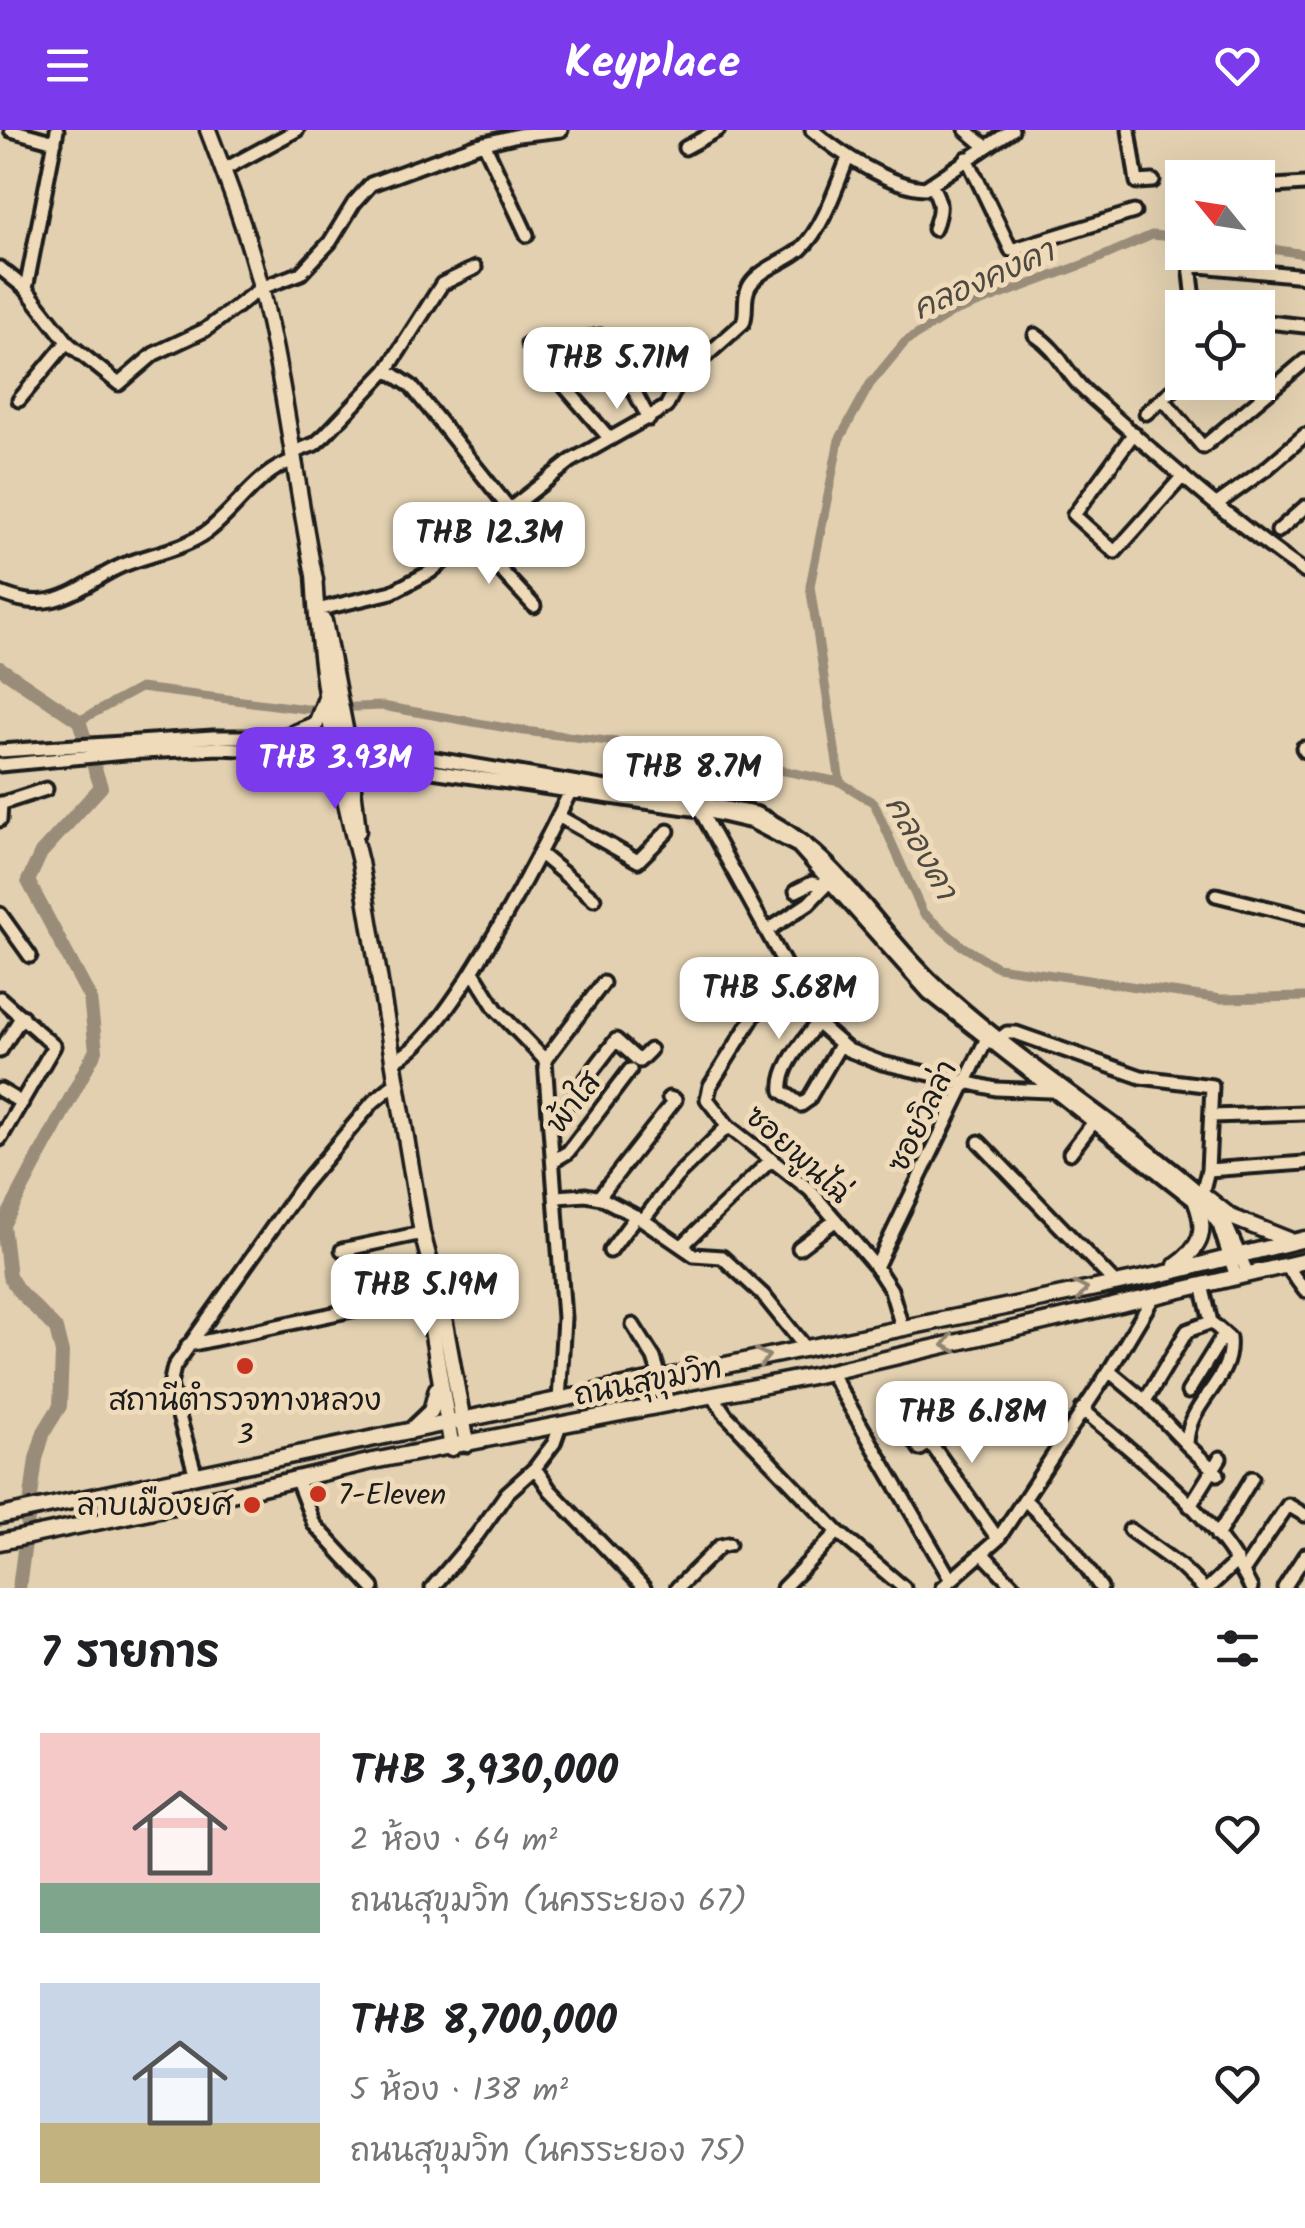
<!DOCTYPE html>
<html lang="th">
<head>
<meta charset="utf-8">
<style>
  body { margin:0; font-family:Kalam,"Playpen Sans Thai",sans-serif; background:#f2f2f2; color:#202124; height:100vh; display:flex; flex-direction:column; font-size:38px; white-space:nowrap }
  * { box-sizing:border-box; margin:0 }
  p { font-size:32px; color:#757577 }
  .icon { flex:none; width:55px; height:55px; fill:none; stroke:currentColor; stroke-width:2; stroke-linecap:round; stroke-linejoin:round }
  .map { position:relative; height:1458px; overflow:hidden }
  .details { display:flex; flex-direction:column; background:#fff; flex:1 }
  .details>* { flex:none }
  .needle { width:65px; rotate:300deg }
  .fabs { position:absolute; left:1165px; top:30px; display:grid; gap:20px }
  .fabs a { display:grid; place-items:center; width:110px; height:110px; border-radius:0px; background:#fff; box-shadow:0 10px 40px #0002; font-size:50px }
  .price { position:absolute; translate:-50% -85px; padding:0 22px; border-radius:20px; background:#fff; color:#222; font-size:32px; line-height:65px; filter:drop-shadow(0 2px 5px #0008) }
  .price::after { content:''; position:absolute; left:50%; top:60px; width:30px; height:22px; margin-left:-15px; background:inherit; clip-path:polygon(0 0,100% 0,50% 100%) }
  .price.on { background:#7c3aed; color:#fff }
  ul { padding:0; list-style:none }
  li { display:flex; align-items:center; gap:30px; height:250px; padding:0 40px }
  li span { display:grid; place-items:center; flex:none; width:280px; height:200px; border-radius:0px; color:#555 }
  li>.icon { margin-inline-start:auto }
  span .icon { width:120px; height:120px; fill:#fffc; stroke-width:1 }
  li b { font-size:42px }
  h2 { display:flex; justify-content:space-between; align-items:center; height:120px; padding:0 40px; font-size:42px }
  header { display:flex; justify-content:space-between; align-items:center; height:130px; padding:0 40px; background:#7c3aed; color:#fff; font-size:45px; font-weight:800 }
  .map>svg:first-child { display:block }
</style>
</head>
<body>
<header><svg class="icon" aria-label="menu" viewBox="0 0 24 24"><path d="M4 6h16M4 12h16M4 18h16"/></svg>Keyplace<svg class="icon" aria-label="heart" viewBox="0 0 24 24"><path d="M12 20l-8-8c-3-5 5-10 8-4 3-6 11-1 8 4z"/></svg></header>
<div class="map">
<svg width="1305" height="1458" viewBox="0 0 1305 1458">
  <rect width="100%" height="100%" fill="#e2d0b0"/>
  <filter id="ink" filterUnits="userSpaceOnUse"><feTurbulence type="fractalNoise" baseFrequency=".01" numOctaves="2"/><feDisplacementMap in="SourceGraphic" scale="20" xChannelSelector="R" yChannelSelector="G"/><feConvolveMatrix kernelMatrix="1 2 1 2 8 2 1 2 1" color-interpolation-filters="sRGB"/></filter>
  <g filter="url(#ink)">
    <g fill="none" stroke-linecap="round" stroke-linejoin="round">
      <path stroke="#998d79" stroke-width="9" d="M 1258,117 L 1305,124
        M 79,591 L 140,558 L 306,579 L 382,576 L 524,601 L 667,618 L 840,652 L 874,673 L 923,783 L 962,816 L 997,837 L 1221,869 L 1305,867
        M 840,652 L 810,456 L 839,310 L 870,254 L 905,212 L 952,183 L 1090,132 L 1152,105 L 1182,108"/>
      <path stroke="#998d79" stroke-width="14" d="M 0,538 L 79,591 L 101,657 L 41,723 L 28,751 L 90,868 L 96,920 L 3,1095 L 9,1146 L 18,1160 L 56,1199 L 62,1223 L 60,1276 L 44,1302 L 36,1329 L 19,1458"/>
      <g stroke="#1c1c1c" stroke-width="19">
        <path id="minor" d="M 11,0 L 55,12
          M 812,0 C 840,23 888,56 925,58 L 1012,0
          M 966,0 L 985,16
          M 1129,0 L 1137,52 L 1153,51
          M 484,13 L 527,105
          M 685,18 L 718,0
          M 967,28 L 1011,120 L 1134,82
          M 223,40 L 297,0
          M 931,55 C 942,72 941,80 934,99
          M 1258,57 L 1305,54
          M 0,138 L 26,159 L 69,214 L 119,254 L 154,224 L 205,200 L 261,158 L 301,143 L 330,112 L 354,73 L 371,54 L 477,15 L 518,5 L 561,0
          M 26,159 L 57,0
          M 1195,178 L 1190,135 L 1305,146
          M 1258,191 L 1305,196
          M 1035,205 C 1061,222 1064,242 1085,261 C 1156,324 1227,388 1305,442
          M 572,211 L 600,206 L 609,213 L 649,289
          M 528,214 L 610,309
          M 387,240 L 411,256 L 508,377
          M 1163,269 L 1203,317 L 1305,231
          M 19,270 L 67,212
          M 1146,283 L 1182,252
          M 1134,303 L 1074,385 L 1115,422 L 1183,346
          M 294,322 L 315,314 L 325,305 L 387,240 L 442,154 L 475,138
          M 1217,374 L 1267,338 L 1305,305
          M 1278,401 L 1305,377
          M 464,415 L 495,434 L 534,476
          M 0,463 C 18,470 33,474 52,470 C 78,464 98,446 121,436 C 149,424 182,420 207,402 C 237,379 258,341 295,330
          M 321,479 L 392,462 L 430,442 L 571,331 L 666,277 L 681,248 L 743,193 C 748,181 742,167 750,155 C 761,138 786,132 801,119 C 824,97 836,57 848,28
          M 1303,618 L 1305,621
          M 0,621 L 213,607 L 261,607 L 348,614 L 755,683 C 838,720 873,797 937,856 C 1021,934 1122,994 1208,1070
          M 0,635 L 125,623 L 219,618 L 263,620 L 349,629 L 700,680 L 752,692 L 798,716 L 929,863 L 1210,1083 L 1219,1095 L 1236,1147
          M 0,674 L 46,659
          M 700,680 L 817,893 L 848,920 L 882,933 L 996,959 L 1050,961
          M 558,686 L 638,731 L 668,701
          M 0,690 L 1,673
          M 539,723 L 594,769
          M 796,761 L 812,753 L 825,756
          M 1216,765 L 1305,787
          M 0,784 L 30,826
          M 767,801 L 809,773 L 831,750
          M 785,836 L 710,956 L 707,969 L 728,996 L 810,1060 L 876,1137 L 891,1160 L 902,1197
          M 473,842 L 496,879 L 545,930 L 564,1188 L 559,1271
          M 0,868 L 54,916 L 0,1009
          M 817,893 C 804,911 779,937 782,961 L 801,975 L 808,970 L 840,915
          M 997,911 L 1007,903 L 1016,903 L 1141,947 L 1212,956 L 1208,1040 L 1202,1064
          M 0,921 L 22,886
          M 394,930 C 445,914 544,715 570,662
          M 545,930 L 603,853
          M 0,960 L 22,973
          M 1211,986 L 1305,983
          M 551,995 L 616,910 L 639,931 L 650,920
          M 979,1012 L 1115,1153
          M 1070,1023 L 1093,993
          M 553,1031 L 568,1022 L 630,940
          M 1208,1040 L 1305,1033
          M 557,1067 L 586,1065 L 601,1068 L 643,1090 L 694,1125 L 722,1127 L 763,1165 L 805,1217
          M 599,1067 L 675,970 L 669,968
          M 1221,1083 L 1248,1144
          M 643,1090 L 676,1047 L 728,996
          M 682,1116 L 772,1029
          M 799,1118 L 836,1090
          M 342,1120 L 422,1103
          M 610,1121 L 636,1086
          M 1286,1135 L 1305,1161
          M 876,1137 L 986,910
          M 1202,1155 L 1211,1192 L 1229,1208 C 1234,1253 1187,1270 1187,1315 L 1218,1344
          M 633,1195 L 654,1228 L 661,1250
          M 188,1215 L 427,1164
          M 1109,1241 L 1145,1271 L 1187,1315
          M 830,1242 L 951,1450
          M 1188,1262 L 1224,1204
          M 713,1266 L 726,1285 L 838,1402 L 904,1458
          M 1145,1271 L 1187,1201 L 1211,1192
          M 1082,1279 C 1142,1331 1216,1384 1251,1458
          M 905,1296 L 920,1319 L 928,1314 L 934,1318 L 998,1409
          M 535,1338 L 550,1360 L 644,1458
          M 196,1346 L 170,1255 L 174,1237 L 302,1056 L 373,972 L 397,952
          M 296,1348 L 314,1394 L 373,1458
          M 1025,1370 L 1070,1415 L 1101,1458
          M 1190,1376 L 1220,1328
          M 1130,1400 L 1180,1436 L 1203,1458
          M 1217,1406 L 1252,1348
          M 983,1424 L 1015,1458
          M 1243,1442 L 1288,1375 L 1305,1385
          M 432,1458 L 477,1405 L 507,1363 L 535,1338 L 554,1313 L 560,1296
          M 677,1458 L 720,1416 L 729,1414
          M 783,1458 L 838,1402
          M 942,1458 L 998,1409 L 1109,1241 L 1154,1166
          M 1208,1458 L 1237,1431
          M 1284,1458 L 1305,1425"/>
      </g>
      <g stroke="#1c1c1c" stroke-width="21">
        <path id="major" d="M 208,0 C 227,50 247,101 260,154 C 285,251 295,352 315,450
          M 314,444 C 319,541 336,638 360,732 L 422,1103 L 442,1177 L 467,1314
          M 324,491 L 348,614 L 358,701
          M 282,608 L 316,594 L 326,568
          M 1202,1064 L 1231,1087 L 1289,1110
          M 1176,1135 C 1202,1117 1207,1101 1196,1072
          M 426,1144 L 429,1182 L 452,1318
          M 409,1302 L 431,1281 L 437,1259
          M 0,1386 L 1163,1144 L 1305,1109
          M 0,1412 L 236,1363 L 373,1331 L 817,1245 L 1305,1131"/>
      </g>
      <use href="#minor" stroke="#efdbb9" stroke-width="11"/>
      <use href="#major" stroke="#efdbb9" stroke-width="14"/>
    </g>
    <defs><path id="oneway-chevron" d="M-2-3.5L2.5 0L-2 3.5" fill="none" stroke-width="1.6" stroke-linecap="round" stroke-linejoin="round" transform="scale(2.5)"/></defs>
    <g stroke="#908572">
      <use href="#oneway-chevron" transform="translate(1081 1160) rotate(-12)"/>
      <use href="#oneway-chevron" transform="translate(949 1214) rotate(167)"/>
      <use href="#oneway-chevron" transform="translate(763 1227) rotate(-13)"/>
    </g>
  </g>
  <g fill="#c8321e" stroke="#efdbb9" stroke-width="4">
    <circle cx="245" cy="1236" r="10"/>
    <circle cx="318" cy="1364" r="10"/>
    <circle cx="252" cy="1375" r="10"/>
  </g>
  <g text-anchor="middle" stroke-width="10" stroke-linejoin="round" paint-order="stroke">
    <g font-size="30" fill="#1c1c1c" stroke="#efdbb9">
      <text transform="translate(573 973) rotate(-52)" y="10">พ้าใส</text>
      <text transform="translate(922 986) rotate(-64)" y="10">ซอยวิลล่า</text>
      <text transform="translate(798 1024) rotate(42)" y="10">ซอยพูนไฉ่</text>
      <text transform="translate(648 1251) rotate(-11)" y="10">ถนนสุขุมวิท</text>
    </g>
    <g font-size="30" fill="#1c1c1c" stroke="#efdbb9">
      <text x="245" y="1280">สถานีตำรวจทางหลวง<tspan x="245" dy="34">3</tspan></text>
      <text x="338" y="1374" text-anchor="start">7-Eleven</text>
      <text x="232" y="1385" text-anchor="end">ลาบเมืองยศ</text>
    </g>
    <g font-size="32" font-style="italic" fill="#4e4941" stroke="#efdbb9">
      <text transform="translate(983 149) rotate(-24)" y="11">คลองคงคา</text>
      <text transform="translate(922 717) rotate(61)" y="11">คลองคา</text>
    </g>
  </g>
</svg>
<div class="fabs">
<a><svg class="needle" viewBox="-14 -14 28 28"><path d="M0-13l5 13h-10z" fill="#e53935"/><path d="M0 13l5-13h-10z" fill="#757577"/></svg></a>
<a><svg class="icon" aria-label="locate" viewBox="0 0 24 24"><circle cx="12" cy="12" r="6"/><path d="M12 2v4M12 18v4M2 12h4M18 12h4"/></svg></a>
</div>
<b class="price" style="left:617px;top:282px">THB 5.71M</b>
<b class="price" style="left:489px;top:457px">THB 12.3M</b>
<b class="price on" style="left:335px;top:682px">THB 3.93M</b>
<b class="price" style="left:693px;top:691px">THB 8.7M</b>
<b class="price" style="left:779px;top:912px">THB 5.68M</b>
<b class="price" style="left:425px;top:1209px">THB 5.19M</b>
<b class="price" style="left:972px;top:1336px">THB 6.18M</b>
</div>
<section class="details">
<h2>7 รายการ<svg class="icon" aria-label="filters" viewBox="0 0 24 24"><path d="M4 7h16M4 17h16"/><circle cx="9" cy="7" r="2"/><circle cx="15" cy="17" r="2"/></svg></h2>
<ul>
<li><span style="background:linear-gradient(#f6c9c9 75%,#7fa58c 0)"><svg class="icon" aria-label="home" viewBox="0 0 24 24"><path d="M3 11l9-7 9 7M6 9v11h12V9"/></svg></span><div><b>THB 3,930,000</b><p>2 ห้อง · 64 m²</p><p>ถนนสุขุมวิท (นครระยอง 67)</p></div><svg class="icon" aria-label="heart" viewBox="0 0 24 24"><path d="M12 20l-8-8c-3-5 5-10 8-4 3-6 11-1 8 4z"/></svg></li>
<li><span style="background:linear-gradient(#c9d6e8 70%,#c2b280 0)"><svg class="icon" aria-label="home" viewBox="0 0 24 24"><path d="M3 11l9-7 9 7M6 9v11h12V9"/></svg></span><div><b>THB 8,700,000</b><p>5 ห้อง · 138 m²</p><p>ถนนสุขุมวิท (นครระยอง 75)</p></div><svg class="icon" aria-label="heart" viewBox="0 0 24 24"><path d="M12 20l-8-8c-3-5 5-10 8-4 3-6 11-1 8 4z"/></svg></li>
</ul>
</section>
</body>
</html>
